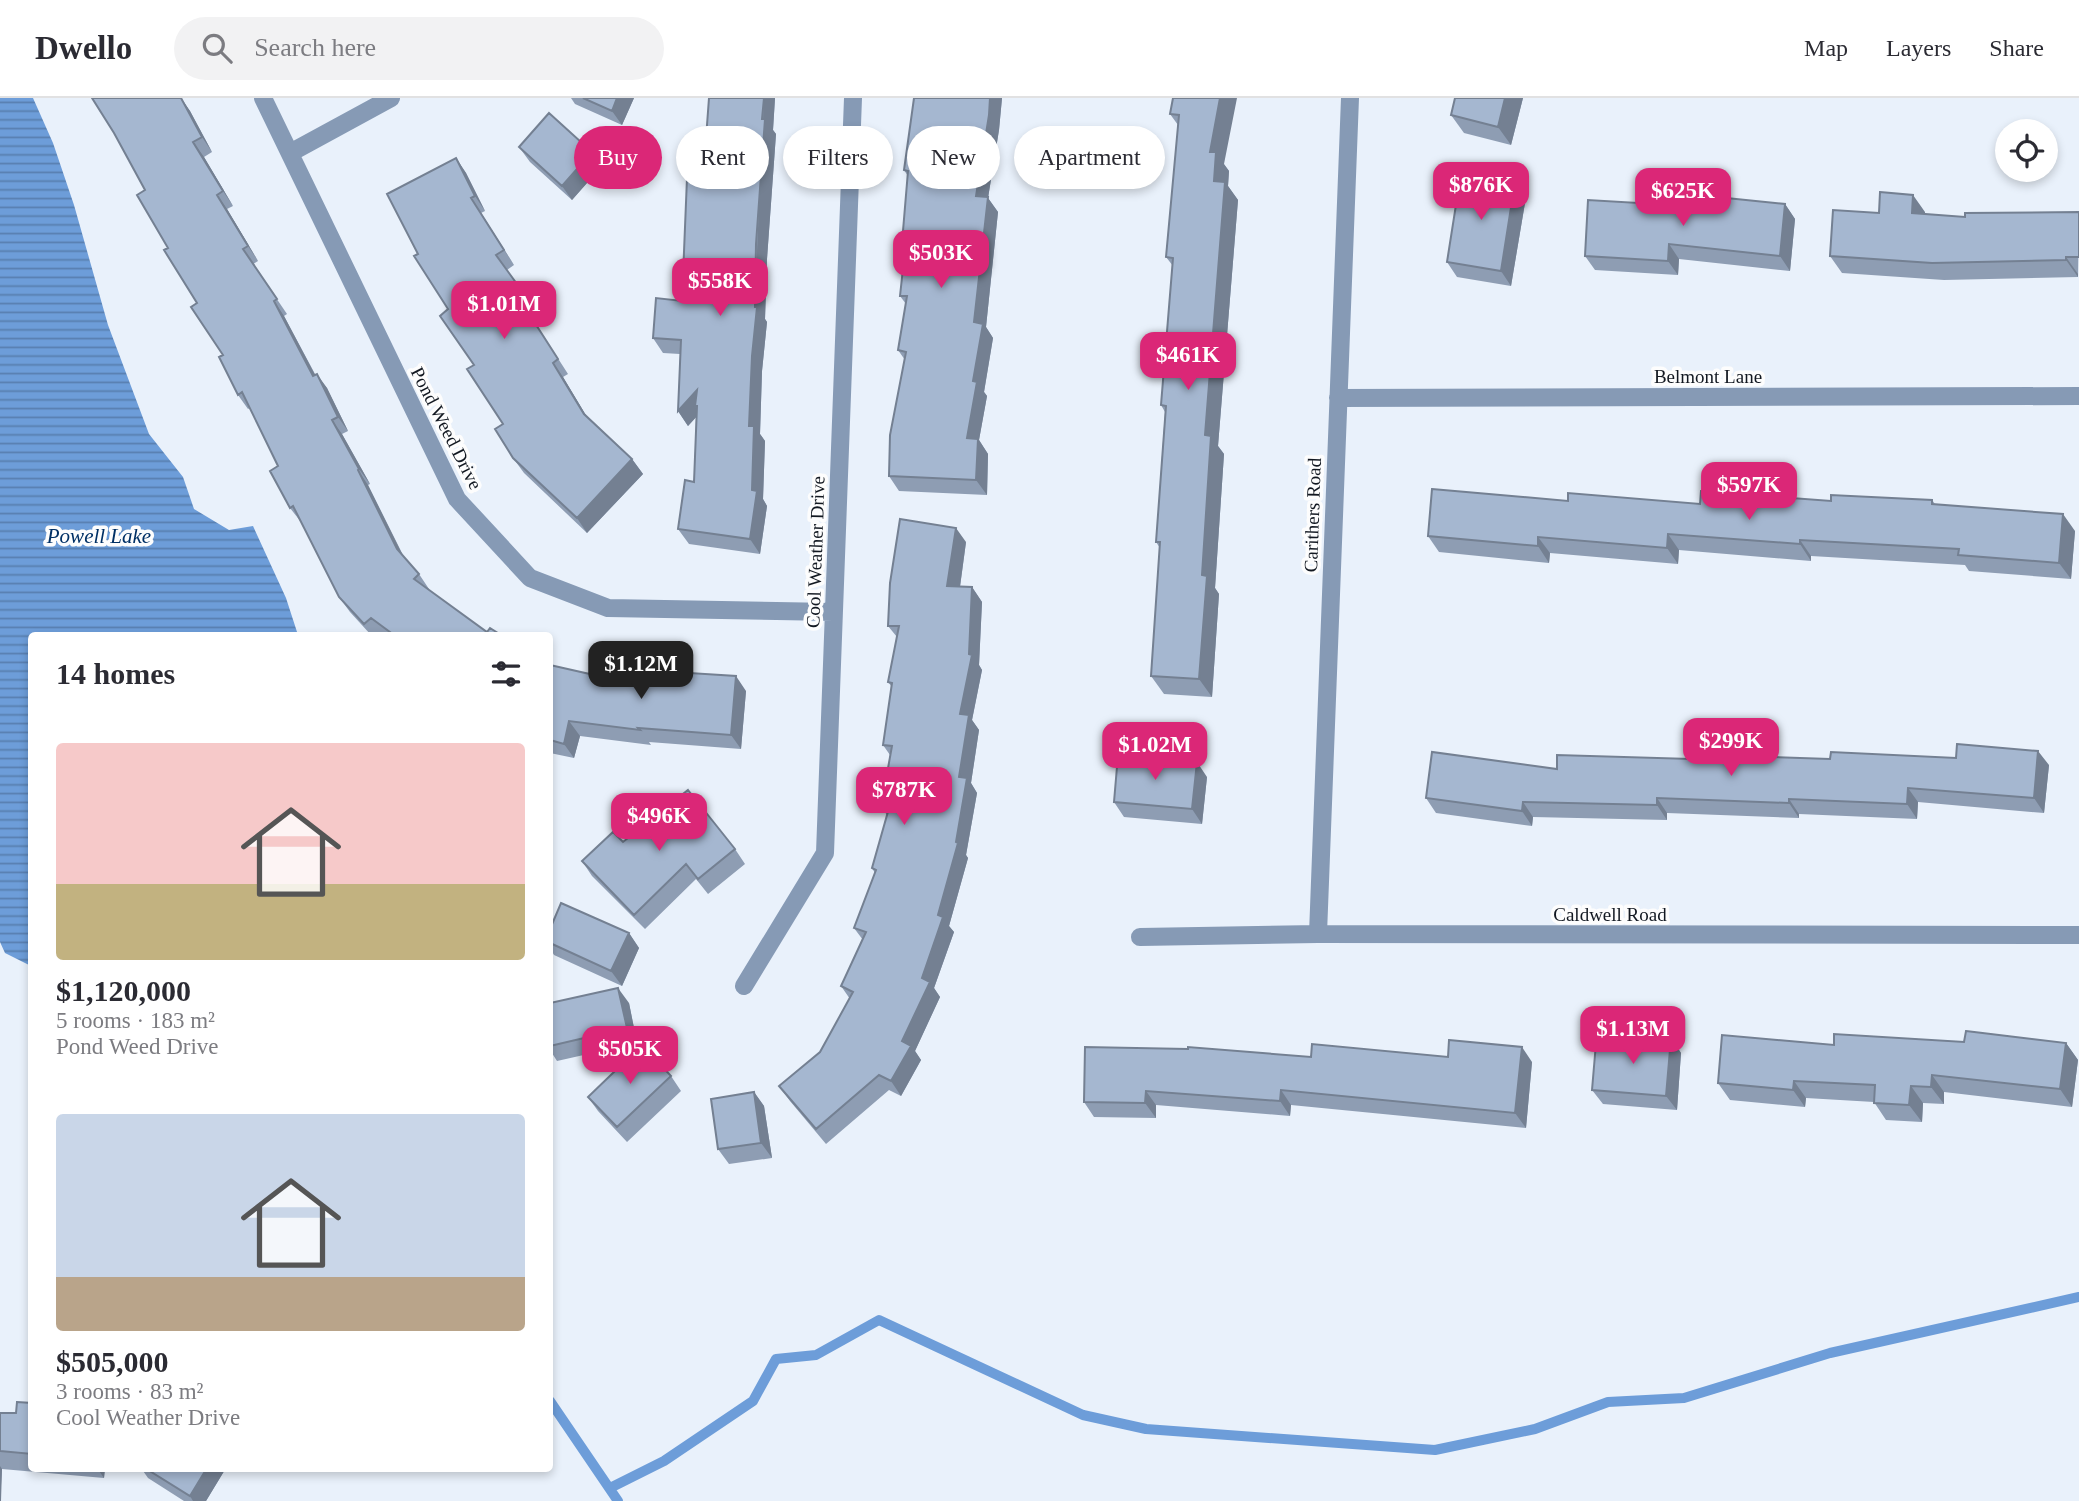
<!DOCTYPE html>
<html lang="en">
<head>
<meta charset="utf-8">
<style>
  body { margin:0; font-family:"Times New Roman",serif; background:#f2f2f3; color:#2b2b33; height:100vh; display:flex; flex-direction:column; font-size:26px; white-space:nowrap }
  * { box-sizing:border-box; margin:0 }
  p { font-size:23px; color:#7c7c81 }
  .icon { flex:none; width:38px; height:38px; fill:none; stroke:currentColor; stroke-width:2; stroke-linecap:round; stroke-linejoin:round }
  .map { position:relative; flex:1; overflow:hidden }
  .details { position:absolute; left:28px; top:534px; width:525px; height:840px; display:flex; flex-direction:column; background:#fff; border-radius:7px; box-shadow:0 4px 10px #0003 }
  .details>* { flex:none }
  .top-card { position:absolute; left:574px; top:28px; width:665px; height:63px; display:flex; gap:14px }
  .controls { position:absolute; left:1995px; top:21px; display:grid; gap:14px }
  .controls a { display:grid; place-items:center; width:63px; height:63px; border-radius:50%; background:#fff; box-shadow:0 4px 10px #0003; font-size:35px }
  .price { position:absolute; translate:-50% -60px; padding:0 16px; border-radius:14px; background:#db2777; color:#fff; font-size:23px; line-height:46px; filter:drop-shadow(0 2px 4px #0008) }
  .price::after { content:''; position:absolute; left:50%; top:42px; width:21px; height:16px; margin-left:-10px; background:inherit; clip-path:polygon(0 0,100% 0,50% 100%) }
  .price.active { background:#222; color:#fff }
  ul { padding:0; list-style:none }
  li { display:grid; align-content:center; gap:14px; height:371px; padding:0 28px }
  li span { display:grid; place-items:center; height:217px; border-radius:7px; color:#555 }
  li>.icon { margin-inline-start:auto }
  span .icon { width:126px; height:126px; fill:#fffc; stroke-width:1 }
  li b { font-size:30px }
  h2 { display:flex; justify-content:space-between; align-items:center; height:84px; padding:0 28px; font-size:30px }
  .chip { padding:0 24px; border-radius:32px; background:#fff; box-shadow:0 4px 10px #0003; font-size:24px; line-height:63px }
  .chip.active { background:#db2777; color:#fff }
  header { display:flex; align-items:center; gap:42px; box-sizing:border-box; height:98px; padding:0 35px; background:#fff; border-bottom:2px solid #e1e1e2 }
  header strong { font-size:33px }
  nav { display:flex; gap:38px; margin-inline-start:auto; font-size:24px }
  .search { width:490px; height:63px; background:#f2f2f3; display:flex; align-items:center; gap:18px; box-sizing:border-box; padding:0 24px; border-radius:38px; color:#7c7c81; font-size:26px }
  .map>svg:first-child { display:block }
</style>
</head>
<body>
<header>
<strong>Dwello</strong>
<div class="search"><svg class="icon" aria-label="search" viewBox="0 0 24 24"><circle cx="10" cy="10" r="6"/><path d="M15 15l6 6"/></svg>Search here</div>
<nav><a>Map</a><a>Layers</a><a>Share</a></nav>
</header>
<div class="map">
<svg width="2079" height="1403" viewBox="0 0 2079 1403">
  <defs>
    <pattern id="water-rules" width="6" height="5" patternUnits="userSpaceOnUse" patternTransform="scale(1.75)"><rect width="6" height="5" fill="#6d9dd9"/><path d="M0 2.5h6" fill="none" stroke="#587fb0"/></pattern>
  </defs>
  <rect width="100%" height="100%" fill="#e9f1fb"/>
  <path fill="url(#water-rules)" d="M 0,0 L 33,0 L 53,45 L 74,107 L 108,227 L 149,336 L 183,379 L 194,411 L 229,432 L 253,428 L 286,500 L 298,537 L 32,537 L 31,868 L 5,855 L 0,844 Z"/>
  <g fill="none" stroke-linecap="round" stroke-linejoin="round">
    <path stroke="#6d9dd9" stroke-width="10" d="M 550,1303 L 618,1403
      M 610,1390 L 664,1363 L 753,1303 L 776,1261 L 816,1257 L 879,1222 L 1083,1317 L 1146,1331 L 1435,1352 L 1535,1331 L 1608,1304 L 1684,1300 L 1830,1255 L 2079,1199"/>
    <path stroke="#869ab5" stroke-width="18" d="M 263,0 L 457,401 L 530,480 L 608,510 L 833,514
      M 290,55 L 391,0
      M 1338,300 L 2079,298
      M 1318,836 L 1350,0
      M 1140,839 L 1318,836 L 2079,837
      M 744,888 L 825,755 L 853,0"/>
  </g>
  <path fill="#8e9db3" d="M 92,0 L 181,0 L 190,13 L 212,54 L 204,59 L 233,108 L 227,111 L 258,163 L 253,166 L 287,216 L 284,218 L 315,276 L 327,290 L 348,333 L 342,336 L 370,386 L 368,387 L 404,459 L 419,476 L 429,491 L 429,492 L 487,534 L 501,537 L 384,537 L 381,535 L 379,537 L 371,537 L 350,514 L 339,499 L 301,424 L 290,410 L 278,368 L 250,310 L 248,311 L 238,297 L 223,257 L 168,150 L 145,92 L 114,35 Z
    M 571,0 L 634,0 L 622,27 L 575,6 Z
    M 709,0 L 775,0 L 773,32 L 776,36 L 767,161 L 765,221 L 767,224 L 762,273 L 760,336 L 765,343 L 763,401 L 767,408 L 760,456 L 689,446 L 678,431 L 694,384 L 696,319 L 688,328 L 678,313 L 680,256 L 663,255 L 653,240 L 682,203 L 703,81 Z
    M 914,0 L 1002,0 L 999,32 L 988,100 L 998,114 L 986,229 L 993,240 L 984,294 L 987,298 L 979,342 L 988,356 L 987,397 L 899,393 L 889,378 L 905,262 L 898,252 L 906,206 L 900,198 L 906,139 L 903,133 L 908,78 L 904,72 Z
    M 1173,0 L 1229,73 L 1228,88 L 1238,102 L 1218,348 L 1224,356 L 1215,490 L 1219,496 L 1212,599 L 1164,596 L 1151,578 L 1160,450 L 1156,444 L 1165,314 L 1161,307 L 1173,168 L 1166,159 L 1178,27 L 1170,16 Z
    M 1455,0 L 1523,0 L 1511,47 L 1464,35 L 1451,17 Z
    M 519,49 L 602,68 L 572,102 L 530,64 Z
    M 456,60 L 466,75 L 485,113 L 481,115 L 514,167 L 507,172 L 540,219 L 534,223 L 568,276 L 563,279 L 587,319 L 632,361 L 643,376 L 587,435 L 524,375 L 513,360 L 503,326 L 448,211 L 418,156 Z
    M 1526,99 L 1511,188 L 1457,179 L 1447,164 Z
    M 1785,106 L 1795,121 L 1790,173 L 1679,161 L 1678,177 L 1595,172 L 1585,158 L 1706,109 Z
    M 1925,114 L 1925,116 L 1965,119 L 2079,114 L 2078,179 L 1944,182 L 1842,175 L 1830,158 L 1879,115 Z
    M 1932,402 L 1935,406 L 2075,433 L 2071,481 L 1969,473 L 1965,467 L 1811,458 L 1811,463 L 1679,452 L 1678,466 L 1550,455 L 1549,465 L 1439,454 L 1428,438 L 1700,406 Z
    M 966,444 L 960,489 L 972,489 L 982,504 L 979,567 L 982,572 L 972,622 L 979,632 L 971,685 L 977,695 L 966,757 L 968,760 L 949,828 L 954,834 L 934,890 L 940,899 L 915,953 L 921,962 L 901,998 L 889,992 L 826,1046 L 790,1003 L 779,988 L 820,954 L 850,901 L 841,888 L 863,842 L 854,830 L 875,775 L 872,770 L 887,717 L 881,709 L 890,657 L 883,647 L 892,589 L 888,584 L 897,539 L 888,528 Z
    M 550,567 L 603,579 L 746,593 L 741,651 L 649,644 L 651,647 L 580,638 L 574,660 L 550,655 Z
    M 2049,667 L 2044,715 L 1918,704 L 1917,721 L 1799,716 L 1799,720 L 1667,715 L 1667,722 L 1533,719 L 1532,728 L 1436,715 L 1426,700 L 1557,671 Z
    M 1207,679 L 1202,726 L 1124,719 L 1114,704 Z
    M 623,744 L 735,751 L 745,766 L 708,796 L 696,781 L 645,831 L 592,778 L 582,763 Z
    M 550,831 L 629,835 L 639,850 L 622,888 L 554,857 L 550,850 Z
    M 550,905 L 629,905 L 637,945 L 557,963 L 550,952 Z
    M 1671,940 L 1681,955 L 1677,1012 L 1603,1006 L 1592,992 L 1621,948 Z
    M 1964,944 L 2066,945 L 2078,962 L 2072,1009 L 1944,994 L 1944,1006 L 1923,1005 L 1922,1024 L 1886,1022 L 1874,1004 L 1806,1000 L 1805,1009 L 1730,1002 L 1718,985 L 1834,947 Z
    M 1311,959 L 1448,959 L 1532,964 L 1526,1030 L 1291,1007 L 1290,1018 L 1156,1007 L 1156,1020 L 1094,1019 L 1084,1004 Z
    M 671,978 L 681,993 L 627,1044 L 598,1013 L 588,999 Z
    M 754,994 L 764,1008 L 772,1060 L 729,1066 L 718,1051 Z
    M 32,1305 L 32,1370 L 105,1370 L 104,1380 L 2,1371 L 0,1403 L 0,1315 L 16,1315 Z
    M 141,1370 L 226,1370 L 206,1403 L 184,1403 L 148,1380 Z"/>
  <path fill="#748092" d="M 181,0 L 190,13 L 212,54 L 202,39 Z
    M 617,0 L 634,0 L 622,27 L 612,13 Z
    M 764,0 L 775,0 L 773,32 L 776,36 L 767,161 L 765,221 L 767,224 L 762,273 L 760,336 L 765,343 L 763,401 L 767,408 L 760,456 L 750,441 L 752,392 L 749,328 Z
    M 990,0 L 1002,0 L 999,32 L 988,100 L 998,114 L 986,229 L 993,240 L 984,294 L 987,298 L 979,342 L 988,356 L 987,397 L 976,382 L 967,340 L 973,283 L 976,98 Z
    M 1220,0 L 1237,0 L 1224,66 L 1229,73 L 1228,88 L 1238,102 L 1218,348 L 1224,356 L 1215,490 L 1219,496 L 1212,599 L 1199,581 L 1205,337 L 1214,83 L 1210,54 Z
    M 1505,0 L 1523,0 L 1511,47 L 1498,29 Z
    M 193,44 L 204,59 L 233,108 L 223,93 Z
    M 592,54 L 602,68 L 572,102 L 562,88 Z
    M 456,60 L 466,75 L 485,113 L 475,98 Z
    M 1515,84 L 1526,99 L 1511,188 L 1501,173 Z
    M 217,97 L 227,111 L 258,163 L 248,148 Z
    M 1913,97 L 1925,114 L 1924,132 L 1912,115 Z
    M 471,100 L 481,115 L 514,167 L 504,152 Z
    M 1785,106 L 1795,121 L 1790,173 L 1780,158 Z
    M 1669,146 L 1679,161 L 1678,177 L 1668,163 Z
    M 2066,159 L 2078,176 L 2078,179 L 2066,162 Z
    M 274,203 L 284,218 L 323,292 L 313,278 Z
    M 553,265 L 563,279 L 594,331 L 584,316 Z
    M 317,276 L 327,290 L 348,333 L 338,319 Z
    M 697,292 L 697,308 L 695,308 L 700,315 L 688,328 L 678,313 Z
    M 332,322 L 342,336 L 370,386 L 359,371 Z
    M 632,361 L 643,376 L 587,435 L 577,420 Z
    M 358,372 L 368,387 L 407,466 L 397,451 Z
    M 2063,416 L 2075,433 L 2071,481 L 2059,465 Z
    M 956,430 L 966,444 L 958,503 L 947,488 Z
    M 1668,436 L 1679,452 L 1678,466 L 1667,450 Z
    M 1538,439 L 1550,455 L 1549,465 L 1538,448 Z
    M 1800,442 L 1811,458 L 1811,463 L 1800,446 Z
    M 972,489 L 982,504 L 979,567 L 982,572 L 972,622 L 979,632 L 971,685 L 977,695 L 966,757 L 968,760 L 949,828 L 954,834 L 934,890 L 940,899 L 915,953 L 921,962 L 901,998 L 891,983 L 922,880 L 938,817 L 959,679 L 960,616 L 969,556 Z
    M 736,578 L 746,593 L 741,651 L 731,637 Z
    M 569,623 L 580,638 L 574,660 L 564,646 Z
    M 2038,653 L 2049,667 L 2044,715 L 2034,700 Z
    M 1197,664 L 1207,679 L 1202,726 L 1192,711 Z
    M 1908,690 L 1918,704 L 1917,721 L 1907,706 Z
    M 1657,700 L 1667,715 L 1667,722 L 1657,707 Z
    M 1789,701 L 1799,716 L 1799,720 L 1789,705 Z
    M 1523,704 L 1533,719 L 1532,728 L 1522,713 Z
    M 629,835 L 639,850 L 622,888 L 611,873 Z
    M 618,890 L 629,905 L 637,945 L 627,930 Z
    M 1671,940 L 1681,955 L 1677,1012 L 1666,998 Z
    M 2066,945 L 2078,962 L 2072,1009 L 2060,991 Z
    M 1522,949 L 1532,964 L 1526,1030 L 1515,1015 Z
    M 1932,977 L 1944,994 L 1944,1006 L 1931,989 Z
    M 1794,983 L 1806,1000 L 1805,1009 L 1793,992 Z
    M 1911,988 L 1923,1005 L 1922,1024 L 1909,1007 Z
    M 1281,992 L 1291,1007 L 1290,1018 L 1280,1003 Z
    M 1146,993 L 1156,1007 L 1156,1020 L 1145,1005 Z
    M 754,994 L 764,1008 L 772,1060 L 761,1045 Z
    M 0,1368 L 2,1371 L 1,1403 L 0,1403 Z
    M 97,1370 L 105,1370 L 104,1380 Z
    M 207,1370 L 226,1370 L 206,1403 L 193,1403 L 190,1398 Z"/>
  <path fill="#a5b7d0" stroke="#748092" stroke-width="2" d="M 92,0 L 181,0 L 202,39 L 193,44 L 223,93 L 217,97 L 248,148 L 243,151 L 277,201 L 274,203 L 313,278 L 317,276 L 338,319 L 332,322 L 359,371 L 358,372 L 397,451 L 419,476 L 414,481 L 487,534 L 490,530 L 501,537 L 394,537 L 371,520 L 364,526 L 339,499 L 293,408 L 290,410 L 270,373 L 278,368 L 242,294 L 238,297 L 219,259 L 223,257 L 191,209 L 197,205 L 164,152 L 168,150 L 137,97 L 145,92 L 114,35 Z
    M 583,0 L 617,0 L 612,13 Z
    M 709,0 L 764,0 L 762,21 L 765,21 L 756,146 L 755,209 L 757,209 L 752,258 L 749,328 L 754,328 L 752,392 L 757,393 L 750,441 L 678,431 L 685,382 L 694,384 L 697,308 L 695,308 L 697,292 L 678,313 L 681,242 L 653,240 L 656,200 L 682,203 L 687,80 L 703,81 Z
    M 914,0 L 990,0 L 989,17 L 976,98 L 988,99 L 974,224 L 983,226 L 973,283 L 977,284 L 967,340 L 978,341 L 976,382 L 889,378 L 890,337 L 906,254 L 898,252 L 907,198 L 900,198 L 907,134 L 903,133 L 908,73 L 904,72 Z
    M 1173,0 L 1220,0 L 1210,54 L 1216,54 L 1214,83 L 1225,84 L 1205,337 L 1211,338 L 1202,477 L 1207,478 L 1199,581 L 1151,578 L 1160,444 L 1156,444 L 1166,308 L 1161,307 L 1173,160 L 1166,159 L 1179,17 L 1170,16 Z
    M 1455,0 L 1505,0 L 1498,29 L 1451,17 Z
    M 549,15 L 592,54 L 562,88 L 519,49 Z
    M 456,60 L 475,98 L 471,100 L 504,152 L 496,157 L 530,204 L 524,208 L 558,261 L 553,265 L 584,316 L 632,361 L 577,420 L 513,360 L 495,331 L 503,326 L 467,271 L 474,267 L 440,218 L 448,211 L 414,158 L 418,156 L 387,96 Z
    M 1461,75 L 1515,84 L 1501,173 L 1447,164 Z
    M 1880,94 L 1913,97 L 1912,115 L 1965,119 L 1965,115 L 2079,114 L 2079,159 L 2066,159 L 2066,162 L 1932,165 L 1830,158 L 1833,112 L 1879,115 Z
    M 1707,98 L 1785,106 L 1780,158 L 1669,146 L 1668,163 L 1585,158 L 1588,102 L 1706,109 Z
    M 1432,391 L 1568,403 L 1568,395 L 1700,406 L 1701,393 L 1831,403 L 1831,397 L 1932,402 L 1932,406 L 2063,416 L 2059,465 L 1958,457 L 1959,451 L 1800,442 L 1800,446 L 1668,436 L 1667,450 L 1538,439 L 1538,448 L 1428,438 Z
    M 900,421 L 956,430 L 947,488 L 972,489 L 969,556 L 972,557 L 960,616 L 969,617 L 959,679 L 967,680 L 956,744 L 958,745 L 938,817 L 943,819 L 922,880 L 930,884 L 902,943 L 911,948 L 891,983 L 879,977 L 816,1031 L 779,988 L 820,954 L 853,894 L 841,888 L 866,834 L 854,830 L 876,772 L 872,770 L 889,710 L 881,709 L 892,648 L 883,647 L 892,585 L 888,584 L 899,528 L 888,528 L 890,485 Z
    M 550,567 L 603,579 L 605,568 L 690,579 L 690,575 L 736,578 L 731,637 L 638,630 L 640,632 L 569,623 L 564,646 L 550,642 Z
    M 1957,646 L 2038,653 L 2034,700 L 1908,690 L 1907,706 L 1789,701 L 1789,705 L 1657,700 L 1657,707 L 1523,704 L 1522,713 L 1426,700 L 1432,654 L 1557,671 L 1557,657 L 1691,661 L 1691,656 L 1830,661 L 1831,654 L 1956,660 Z
    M 1118,657 L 1197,664 L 1192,711 L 1114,704 Z
    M 688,692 L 735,751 L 698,781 L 686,766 L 634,817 L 582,763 L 613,734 L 623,744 Z
    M 561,805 L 629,835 L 611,873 L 550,845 L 550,831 Z
    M 618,890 L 627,930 L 550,948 L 550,905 Z
    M 1966,933 L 2066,945 L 2060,991 L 1932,977 L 1931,989 L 1911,988 L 1909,1007 L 1874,1005 L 1875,987 L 1794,983 L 1793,992 L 1718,985 L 1722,937 L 1834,947 L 1834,936 L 1964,944 Z
    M 1623,936 L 1671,940 L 1666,998 L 1592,992 L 1596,945 L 1621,948 Z
    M 1449,942 L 1522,949 L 1515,1015 L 1281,992 L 1280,1003 L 1146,993 L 1145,1005 L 1084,1004 L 1085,949 L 1188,951 L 1188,949 L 1311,959 L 1312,946 L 1448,959 Z
    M 642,947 L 671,978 L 617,1029 L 588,999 Z
    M 754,994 L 761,1045 L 718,1051 L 711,1001 Z
    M 17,1304 L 32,1305 L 32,1356 L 0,1353 L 0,1315 L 16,1315 Z
    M 145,1370 L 207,1370 L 190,1398 Z"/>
  <g text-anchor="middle" stroke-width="7" stroke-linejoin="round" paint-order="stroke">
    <g font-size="19" fill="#121821" stroke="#fdfdfd">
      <text x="1708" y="285">Belmont Lane</text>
      <text transform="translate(447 330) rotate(63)" y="7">Pond Weed Drive</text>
      <text transform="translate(1312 417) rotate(-88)" y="7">Carithers Road</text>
      <text transform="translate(815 454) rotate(-88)" y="7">Cool Weather Drive</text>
      <text x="1610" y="823">Caldwell Road</text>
    </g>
    <g font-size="21" font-style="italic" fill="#003065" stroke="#fdfdfd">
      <text x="99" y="445">Powell Lake</text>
    </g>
  </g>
</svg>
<div class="controls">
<a><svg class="icon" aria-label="locate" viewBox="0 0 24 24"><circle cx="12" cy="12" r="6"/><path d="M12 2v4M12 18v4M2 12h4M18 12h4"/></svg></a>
</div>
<b class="price" style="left:1481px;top:124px">$876K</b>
<b class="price" style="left:1683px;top:130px">$625K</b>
<b class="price" style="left:941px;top:192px">$503K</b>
<b class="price" style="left:720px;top:220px">$558K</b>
<b class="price" style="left:504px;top:243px">$1.01M</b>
<b class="price" style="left:1188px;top:294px">$461K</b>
<b class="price" style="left:1749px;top:424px">$597K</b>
<b class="price active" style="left:641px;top:603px">$1.12M</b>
<b class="price" style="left:1731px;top:680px">$299K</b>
<b class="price" style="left:1155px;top:684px">$1.02M</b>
<b class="price" style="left:904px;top:729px">$787K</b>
<b class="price" style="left:659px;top:755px">$496K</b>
<b class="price" style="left:1633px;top:968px">$1.13M</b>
<b class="price" style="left:630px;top:988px">$505K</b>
<div class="top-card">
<a class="chip active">Buy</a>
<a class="chip">Rent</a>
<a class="chip">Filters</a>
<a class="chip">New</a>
<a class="chip">Apartment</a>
</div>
<section class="details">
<h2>14 homes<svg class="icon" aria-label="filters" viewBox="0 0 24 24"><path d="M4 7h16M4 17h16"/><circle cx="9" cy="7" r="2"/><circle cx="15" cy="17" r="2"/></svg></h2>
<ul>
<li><span style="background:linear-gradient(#f6c9c9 65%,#c2b280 0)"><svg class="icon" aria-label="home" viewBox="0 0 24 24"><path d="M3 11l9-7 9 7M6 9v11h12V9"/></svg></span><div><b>$1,120,000</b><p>5 rooms · 183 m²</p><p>Pond Weed Drive</p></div></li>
<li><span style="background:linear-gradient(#c9d6e8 75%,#b9a48a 0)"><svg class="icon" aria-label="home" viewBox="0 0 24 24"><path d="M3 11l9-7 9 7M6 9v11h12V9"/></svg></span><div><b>$505,000</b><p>3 rooms · 83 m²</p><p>Cool Weather Drive</p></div></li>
</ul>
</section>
</div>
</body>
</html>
